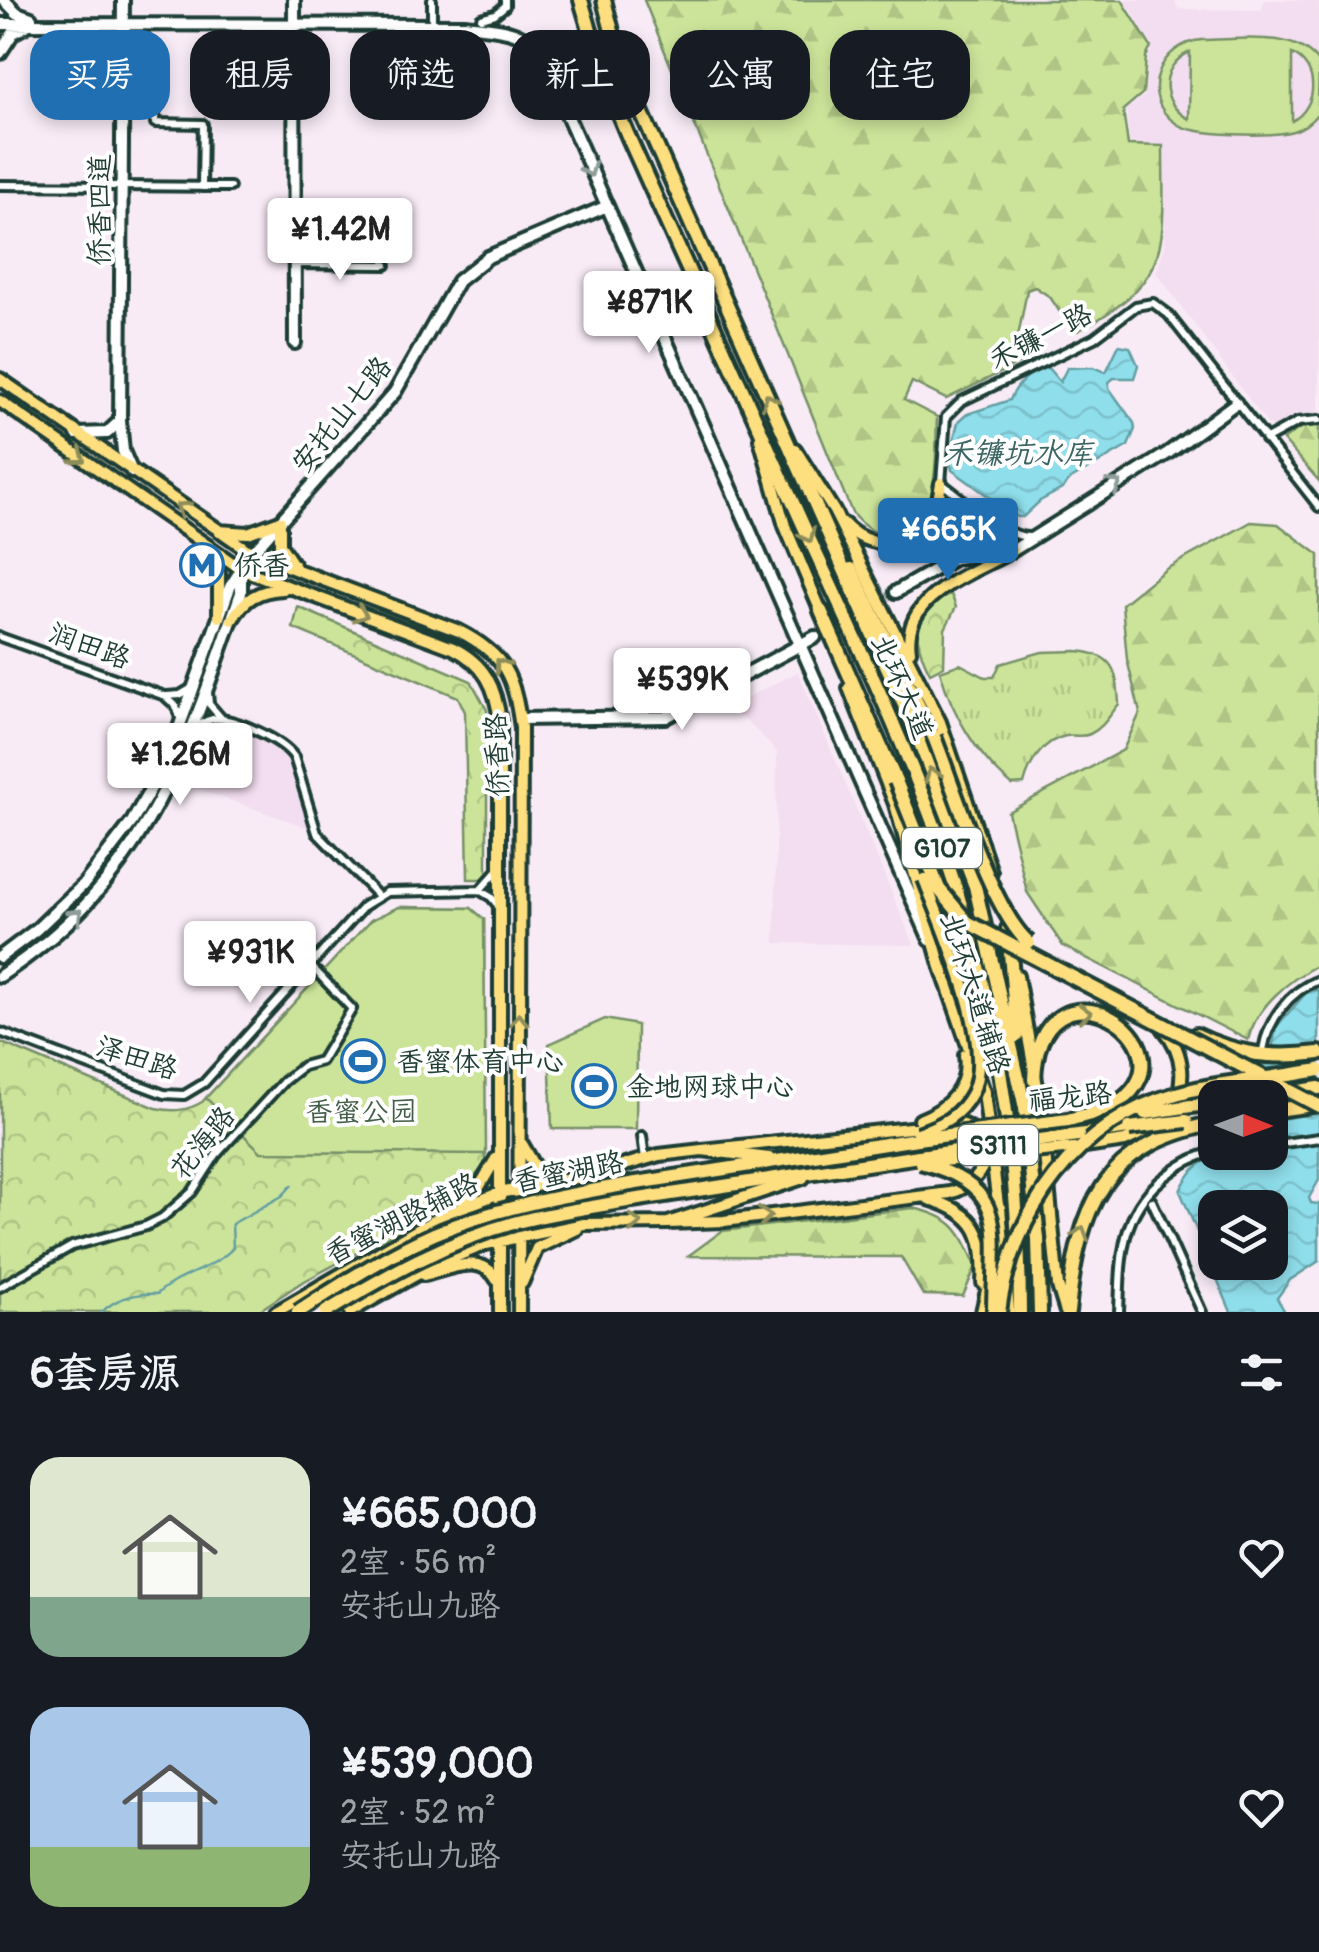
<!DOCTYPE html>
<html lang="zh">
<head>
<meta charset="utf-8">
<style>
  body { margin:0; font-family:Pangolin,"LXGW WenKai TC",sans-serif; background:#20242c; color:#f1f3f6; height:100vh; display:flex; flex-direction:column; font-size:38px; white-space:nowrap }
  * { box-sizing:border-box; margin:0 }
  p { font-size:32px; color:#9ea1a6 }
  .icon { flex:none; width:55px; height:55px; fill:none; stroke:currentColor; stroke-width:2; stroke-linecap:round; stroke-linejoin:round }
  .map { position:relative; height:1312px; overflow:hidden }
  .side { display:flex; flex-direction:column; background:#171b24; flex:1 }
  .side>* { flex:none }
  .guide { position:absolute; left:30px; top:30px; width:1260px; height:90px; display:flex; gap:20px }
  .needle { width:65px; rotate:91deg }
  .controls { position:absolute; left:1198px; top:1080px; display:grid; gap:20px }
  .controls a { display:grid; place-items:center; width:90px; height:90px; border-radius:20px; background:#171b24; box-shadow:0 5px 15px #0003; font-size:50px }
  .price { position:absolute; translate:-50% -85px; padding:0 22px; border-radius:10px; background:#fff; color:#222; font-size:32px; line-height:65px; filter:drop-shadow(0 2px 5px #0008) }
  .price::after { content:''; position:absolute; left:50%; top:60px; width:30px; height:22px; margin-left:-15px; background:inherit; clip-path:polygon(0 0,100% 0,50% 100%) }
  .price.active { background:#1f6fb2; color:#fff }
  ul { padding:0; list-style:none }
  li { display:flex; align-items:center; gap:30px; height:250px; padding:0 30px }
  li span { display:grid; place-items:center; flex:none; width:280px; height:200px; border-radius:30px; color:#555 }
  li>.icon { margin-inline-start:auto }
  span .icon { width:120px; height:120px; fill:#fffc; stroke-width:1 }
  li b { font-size:42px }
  h2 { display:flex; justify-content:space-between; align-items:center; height:120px; padding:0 30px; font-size:42px }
  .pill { padding:0 35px; border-radius:30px; background:#171b24; box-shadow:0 5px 15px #0003; font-size:35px; line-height:90px }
  .pill.active { background:#1f6fb2; color:#fff }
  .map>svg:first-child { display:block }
</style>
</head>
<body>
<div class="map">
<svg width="1319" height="1312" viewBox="0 0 1319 1312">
  <defs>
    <pattern id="grass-tufts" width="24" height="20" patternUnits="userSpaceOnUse" patternTransform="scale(2.5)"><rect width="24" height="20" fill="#cce49a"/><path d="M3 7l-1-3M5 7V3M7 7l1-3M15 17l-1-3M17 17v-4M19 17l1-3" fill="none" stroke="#afc485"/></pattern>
    <pattern id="forest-firs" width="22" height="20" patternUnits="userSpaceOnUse" patternTransform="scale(2.5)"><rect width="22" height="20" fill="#cce49a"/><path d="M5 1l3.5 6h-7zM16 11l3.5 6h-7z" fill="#afc485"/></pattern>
    <pattern id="park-crowns" width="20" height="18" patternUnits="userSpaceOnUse" patternTransform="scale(2.5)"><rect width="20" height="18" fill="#cce49a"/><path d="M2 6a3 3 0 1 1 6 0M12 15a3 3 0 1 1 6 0" fill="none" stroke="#afc485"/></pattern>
    <pattern id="water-waves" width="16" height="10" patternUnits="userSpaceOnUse" patternTransform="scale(2.5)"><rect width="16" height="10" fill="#8fdeeb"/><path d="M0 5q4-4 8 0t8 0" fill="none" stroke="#7bbfca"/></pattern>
  </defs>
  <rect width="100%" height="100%" fill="#f8ebf6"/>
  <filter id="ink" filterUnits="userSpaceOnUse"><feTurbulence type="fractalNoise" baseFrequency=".01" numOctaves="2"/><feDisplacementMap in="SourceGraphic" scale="20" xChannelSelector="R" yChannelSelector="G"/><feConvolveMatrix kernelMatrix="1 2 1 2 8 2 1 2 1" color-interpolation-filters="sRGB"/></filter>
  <g filter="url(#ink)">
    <path fill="#f3ddf0" d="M 1125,0 L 1175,0 L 1178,9 L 1261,10 L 1265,0 L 1319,0 L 1319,413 L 1301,415 L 1275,427 L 1268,425 L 1156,272 L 1165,246 L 1165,145 L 1130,144 L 1126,110 L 1145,95 L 1148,58 L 1153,47 Z
      M 798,672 L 914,945 L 775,943 L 777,752 L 748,722 L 726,708 Z
      M 217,726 L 273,742 L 290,761 L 312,829 L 195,788 Z"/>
    <path fill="url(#grass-tufts)" stroke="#769067" stroke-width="2.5" d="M 1077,651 C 1114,654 1117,670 1119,704 C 1110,715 1103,728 1090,734 C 1081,738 1075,734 1066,736 C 1043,740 1029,764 1024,784 L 1012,785 C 977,756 952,714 940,671 L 960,664 L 985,677 L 994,677 L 1000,664 L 1042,652 Z"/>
    <path fill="url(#forest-firs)" stroke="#769067" stroke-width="2.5" d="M 644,0 L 1122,0 L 1151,47 L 1146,57 L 1143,93 L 1123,110 L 1128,145 L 1163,146 C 1163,245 1175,279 1078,331 L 1071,329 L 1050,297 L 1035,287 L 1027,290 L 1018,337 L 1027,354 L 1026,360 L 946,399 L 912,382 L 904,400 L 937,417 C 935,451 942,532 893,536 C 877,537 861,525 852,513 Z
      M 1319,425 L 1319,481 L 1283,440 L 1303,426 Z
      M 1251,522 L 1278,524 L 1319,555 L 1319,964 C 1289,980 1256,1006 1248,1040 L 1063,946 L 1027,892 L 1008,812 L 1123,750 L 1140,713 L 1127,659 L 1122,604 L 1166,569 Z
      M 913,1208 C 954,1217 960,1229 976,1266 L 963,1296 L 923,1295 L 901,1257 L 688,1256 L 722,1231 Z"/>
    <path fill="url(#park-crowns)" stroke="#769067" stroke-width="2.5" d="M 951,594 L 956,607 L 945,629 L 944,666 L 930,673 C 911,636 910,612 951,594 Z
      M 298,607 L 471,681 L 487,710 L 487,879 L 468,879 L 465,712 L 458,697 L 293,628 Z
      M 399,907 L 471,908 L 484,919 L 485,1164 L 458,1198 L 299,1284 L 257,1312 L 0,1312 L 0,1042 L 156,1108 C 173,1112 187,1111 202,1102 L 371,920 Z"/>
    <path fill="#cce49a" stroke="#769067" stroke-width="2.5" fill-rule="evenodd" d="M 1202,40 C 1239,40 1295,29 1319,63 L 1318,113 C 1311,122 1304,128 1293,131 C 1272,137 1194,136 1177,124 C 1137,98 1159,43 1202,40 ZM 1190,52 L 1189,119 C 1159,103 1159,66 1190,52 ZM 1292,54 C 1319,66 1319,106 1292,121 Z
      M 399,907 L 471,908 L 484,919 L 486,1154 L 261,1152 L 206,1098 L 371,920 Z
      M 605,1019 L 637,1025 L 636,1129 L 552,1129 L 549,1044 Z"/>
    <path fill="url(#water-waves)" stroke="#629ea2" stroke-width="2.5" fill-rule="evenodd" d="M 1119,345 L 1130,347 L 1138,365 L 1134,378 L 1114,378 L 1109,382 L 1109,388 L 1134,423 L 1135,429 L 1128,446 L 1071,479 L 1062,489 L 1040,501 L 1023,517 L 1017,517 L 952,470 L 949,459 L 958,422 L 967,414 L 1010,400 C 1016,385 1030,370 1048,368 L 1060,382 L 1067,368 L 1093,367 L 1106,372 Z
      M 1313,990 L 1319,990 L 1319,1180 L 1309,1198 L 1311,1203 L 1319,1204 L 1319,1261 L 1290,1280 L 1277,1298 L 1285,1312 L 1231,1312 L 1180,1191 C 1199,1148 1231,1153 1270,1152 L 1270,1098 L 1248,1097 L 1273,1045 L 1276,1027 L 1306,993 ZM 1215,1208 L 1270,1208 L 1270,1262 L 1215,1262 Z"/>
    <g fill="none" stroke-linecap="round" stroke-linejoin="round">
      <path stroke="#629ea2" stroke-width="2.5" d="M 102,1312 C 117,1297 136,1293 157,1294 C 180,1273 211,1271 233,1248 L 232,1224 L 282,1196 L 292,1185"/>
      <path stroke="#cdc8cf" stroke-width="10" stroke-dasharray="10 5" stroke-linecap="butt" d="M 815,637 L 896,592"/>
      <g stroke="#1f3d34" stroke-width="14">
        <path id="street" d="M 481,18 L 495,14 L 505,6 L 505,0
          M 432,19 L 432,0
          M 156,60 L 155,123 L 203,124 L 202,187
          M 0,185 L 230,187
          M 295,264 L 386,265
          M 1265,440 L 1298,422 L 1319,420
          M 1030,537 C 1007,539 961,497 941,483 L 946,417 L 962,401 L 1094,338 L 1136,306 L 1153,303 L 1168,314 L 1319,507
          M 998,550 L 1009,541 L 1004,529
          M 0,637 L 165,696 L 176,706 L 180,718
          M 208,692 L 209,704 L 222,719
          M 167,696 L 180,695 L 192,688
          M 192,733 C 198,726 203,721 213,719 C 233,717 283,740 294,757 L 317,833 L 378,896
          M 480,890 L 498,870
          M 0,1032 L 164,1094 L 184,1095 L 204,1083 L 364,906 L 387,892 L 479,890 L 491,897 L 499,907
          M 1263,1050 C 1268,1020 1289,991 1319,980
          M 642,1136 L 645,1158
          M 1270,1145 L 1319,1138
          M 1152,1201 L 1202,1312
          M 0,1287 L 72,1246 L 146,1226 L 162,1218 L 192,1192 L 216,1155 L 284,1081 L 303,1066 L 321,1061 L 352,1009 L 311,966
          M 1119,1312 C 1121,1262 1119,1217 1160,1181 C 1177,1167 1193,1156 1215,1152"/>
      </g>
      <g stroke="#1f3d34" stroke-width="18">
        <path id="secondary" d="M 4,0 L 17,13 L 31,18
          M 123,0 L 120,421 L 123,451 L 132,472
          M 294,0 L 295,343
          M 0,24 L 464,25 C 495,29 527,27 542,58 L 930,940
          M 0,53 L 13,33 L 26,26
          M 77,434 L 107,433 L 119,422
          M 896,592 L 955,558 L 1012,551 L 1168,453 L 1236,403
          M 520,719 L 666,717 L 815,637
          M 0,957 L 37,929 L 84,884 L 132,822 L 168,758 L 230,587 L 252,553 L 395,392 L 458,281 L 488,257 L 605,207
          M 0,976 C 149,878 185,751 241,593 L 241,570"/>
      </g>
      <g stroke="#1f3d34" stroke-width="18">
        <path id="primary" d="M 0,379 L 252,553 L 459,631 C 506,655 514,677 521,728 L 519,1312
          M 0,401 L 241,569 L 453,648 C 485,664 496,687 500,722 L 500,1312
          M 760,439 L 785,526 L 823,616
          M 795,449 L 834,511 L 940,722 L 991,872
          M 280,521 L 280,545 L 297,570
          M 844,524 C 866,549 909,551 929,522 C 937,511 939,496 941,483
          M 219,531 L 248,533 L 280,521
          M 207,549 L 219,574 L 219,617
          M 232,620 C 244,599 258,590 283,589
          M 910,651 C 901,595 972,574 1012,551
          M 849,688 L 895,804 L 940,964 L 984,1092 L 999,1213
          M 1017,976 L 1040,1103 L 1058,1286 L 1066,1312
          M 1163,1028 C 1185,1053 1187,1085 1170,1113
          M 920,1120 C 948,1109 970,1087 965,1055
          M 522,1144 L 536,1168 L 558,1179
          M 1085,1147 L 1125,1141 L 1158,1125
          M 929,1199 C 977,1213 986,1235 983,1283
          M 463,1204 L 478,1189 L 497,1157
          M 668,1223 L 724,1221 L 950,1193 C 989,1182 1002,1134 957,1123 L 702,1150
          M 424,1275 C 449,1269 482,1252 497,1280
          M 522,1283 L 537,1248 L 577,1229
          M 276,1312 L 440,1217 L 499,1193 L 591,1175 L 659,1155 L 702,1150 L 769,1158
          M 350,1312 L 430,1267 L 486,1244 L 584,1224 L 668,1223 L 803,1178
          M 982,1312 L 992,1269"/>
      </g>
      <g stroke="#1f3d34" stroke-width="20">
        <path id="highway" d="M 581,0 L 605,81 L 628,136 C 685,263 741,390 799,516 C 849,626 903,736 943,850 C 996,999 1019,1154 1020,1312
          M 604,0 L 614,39 L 641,111 L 915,730 L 975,886 L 1025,1108 L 1038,1239 L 1040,1312
          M 851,569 L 934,737
          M 821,611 L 896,781
          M 1008,929 L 1017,1036
          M 1196,1035 C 1237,1055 1273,1059 1319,1053
          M 1034,1080 C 1038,941 1202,1044 1119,1102 C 1104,1112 1085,1115 1068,1120
          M 1255,1098 L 1319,1088
          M 1191,1106 L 1215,1103
          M 1270,1111 L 1319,1104
          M 1078,1135 L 1129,1128
          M 630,1184 L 917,1139
          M 632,1200 L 919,1156
          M 999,1208 L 1008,1312
          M 1068,1312 C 1078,1207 1103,1145 1215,1123"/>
      </g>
      <use href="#street" stroke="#fff" stroke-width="6"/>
      <use href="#secondary" stroke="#fff" stroke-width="10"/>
      <use href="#primary" stroke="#fedf80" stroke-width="10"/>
      <use href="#highway" stroke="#fedf80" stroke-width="12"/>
      <g stroke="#1f3d34" stroke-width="18" stroke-linecap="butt">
        <path id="primary-bridge" d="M 918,1133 C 941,1125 960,1116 972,1093 C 996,1045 943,929 924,879
          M 931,1162 L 1074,1148
          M 920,1163 C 1013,1187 993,1233 993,1312"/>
      </g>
      <g stroke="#1f3d34" stroke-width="20" stroke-linecap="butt">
        <path id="highway-bridge" d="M 934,737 C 954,787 992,912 1029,943
          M 896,781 L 939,889 L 967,922 L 1319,1106
          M 1145,1113 L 1191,1106
          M 1129,1128 L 1186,1121
          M 917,1139 L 1068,1120
          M 919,1156 L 1078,1135
          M 298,1312 C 342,1284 386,1255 434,1234 C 497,1207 563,1196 630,1184
          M 326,1312 C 387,1275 447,1241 517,1222 C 555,1212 594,1207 632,1200
          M 999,1312 C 1011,1213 1077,1122 1176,1094 C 1222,1081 1272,1079 1319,1070"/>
      </g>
      <use href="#primary-bridge" stroke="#fedf80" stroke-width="10"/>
      <use href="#highway-bridge" stroke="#fedf80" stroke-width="12"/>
    </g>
    <defs><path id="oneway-chevron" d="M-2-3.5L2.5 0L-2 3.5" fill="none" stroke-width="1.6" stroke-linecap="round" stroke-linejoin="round" transform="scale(2.5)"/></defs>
    <g stroke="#8f9e9a">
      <use href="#oneway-chevron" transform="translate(589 170) rotate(67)"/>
      <use href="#oneway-chevron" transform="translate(1115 485) rotate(-31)"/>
      <use href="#oneway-chevron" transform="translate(76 915) rotate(-45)"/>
    </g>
    <g stroke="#8e8e5a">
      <use href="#oneway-chevron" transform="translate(769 400) rotate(-114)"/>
      <use href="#oneway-chevron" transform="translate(79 457) rotate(36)"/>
      <use href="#oneway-chevron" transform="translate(182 508) rotate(-145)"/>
      <use href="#oneway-chevron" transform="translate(808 536) rotate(65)"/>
      <use href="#oneway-chevron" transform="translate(361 614) rotate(19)"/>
      <use href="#oneway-chevron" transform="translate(501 665) rotate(-126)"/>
      <use href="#oneway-chevron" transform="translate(932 774) rotate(-112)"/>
      <use href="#oneway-chevron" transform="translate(1085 1013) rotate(-2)"/>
      <use href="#oneway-chevron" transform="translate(519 1020) rotate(-90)"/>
      <use href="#oneway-chevron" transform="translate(765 1216) rotate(-7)"/>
      <use href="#oneway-chevron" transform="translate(635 1223)"/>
      <use href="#oneway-chevron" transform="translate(1081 1233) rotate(-72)"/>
    </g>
  </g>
  <defs>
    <g id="metro-ring" transform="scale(2.25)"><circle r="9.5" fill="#fff" stroke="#1f6fb2" stroke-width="1.5"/><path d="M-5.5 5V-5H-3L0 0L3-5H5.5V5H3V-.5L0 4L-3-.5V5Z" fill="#1f6fb2"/></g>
    <g id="stadium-ring" transform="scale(2.25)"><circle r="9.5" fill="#fff" stroke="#1f6fb2" stroke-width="1.5"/><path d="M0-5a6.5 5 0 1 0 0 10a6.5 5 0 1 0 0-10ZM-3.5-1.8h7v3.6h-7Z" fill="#1f6fb2"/></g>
  </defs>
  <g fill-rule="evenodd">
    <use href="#metro-ring" x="202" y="565"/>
    <use href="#stadium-ring" x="363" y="1061"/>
    <use href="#stadium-ring" x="594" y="1086"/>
  </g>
  <g text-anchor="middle" stroke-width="8" stroke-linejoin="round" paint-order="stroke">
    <g fill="#fff" stroke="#627771" stroke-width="2.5">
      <rect x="902" y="828" width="80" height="40" rx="8"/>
      <rect x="958" y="1125" width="80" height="40" rx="8"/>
    </g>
    <g font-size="25" font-weight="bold" fill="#1f3d34">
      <text x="942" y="857">G107</text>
      <text x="998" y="1154">S3111</text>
    </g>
    <g font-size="28" fill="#1f3d34" stroke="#fff">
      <text transform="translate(99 210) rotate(-90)" y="10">侨香四道</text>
      <text transform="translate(1040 336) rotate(-27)" y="10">禾镰一路</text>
      <text transform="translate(341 414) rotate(-51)" y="10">安托山七路</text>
      <text transform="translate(90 645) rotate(20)" y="10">润田路</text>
      <text transform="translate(903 686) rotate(66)" y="10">北环大道</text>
      <text transform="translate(496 755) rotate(-92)" y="10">侨香路</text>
      <text transform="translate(976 993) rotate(72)" y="10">北环大道辅路</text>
      <text transform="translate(137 1057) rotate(18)" y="10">泽田路</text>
      <text transform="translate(1070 1096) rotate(-6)" y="10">福龙路</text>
      <text transform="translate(202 1142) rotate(-51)" y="10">花海路</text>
      <text transform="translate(568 1171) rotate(-11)" y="10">香蜜湖路</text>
      <text transform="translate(401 1218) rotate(-27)" y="10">香蜜湖路辅路</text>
    </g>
    <g font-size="28" fill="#1f3d34" stroke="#fff" text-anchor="start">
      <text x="234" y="575">侨香</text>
      <text x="396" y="1071">香蜜体育中心</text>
      <text x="626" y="1096">金地网球中心</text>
    </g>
    <g font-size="28" fill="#425e48" stroke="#fff">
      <text x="361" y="1121">香蜜公园</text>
    </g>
    <g font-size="30" font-style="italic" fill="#3b6562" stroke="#fff">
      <text x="1018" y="463">禾镰坑水库</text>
    </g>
  </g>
</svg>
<div class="controls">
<a><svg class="needle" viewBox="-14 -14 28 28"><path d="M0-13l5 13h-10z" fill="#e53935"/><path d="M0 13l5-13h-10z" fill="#9ea1a6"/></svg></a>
<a><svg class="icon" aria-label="layers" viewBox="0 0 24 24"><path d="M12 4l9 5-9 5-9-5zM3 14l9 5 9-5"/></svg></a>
</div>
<b class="price" style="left:340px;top:283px">¥1.42M</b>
<b class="price" style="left:649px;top:356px">¥871K</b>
<b class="price active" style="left:948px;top:583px">¥665K</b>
<b class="price" style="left:682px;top:733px">¥539K</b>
<b class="price" style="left:180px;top:808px">¥1.26M</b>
<b class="price" style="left:250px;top:1006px">¥931K</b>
<div class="guide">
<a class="pill active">买房</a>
<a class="pill">租房</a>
<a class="pill">筛选</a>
<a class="pill">新上</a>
<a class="pill">公寓</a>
<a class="pill">住宅</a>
</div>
</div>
<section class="side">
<h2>6套房源<svg class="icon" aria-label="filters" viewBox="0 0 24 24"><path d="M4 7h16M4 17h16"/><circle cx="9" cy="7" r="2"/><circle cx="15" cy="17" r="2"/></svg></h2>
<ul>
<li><span style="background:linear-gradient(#dfe7d0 70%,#7fa58c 0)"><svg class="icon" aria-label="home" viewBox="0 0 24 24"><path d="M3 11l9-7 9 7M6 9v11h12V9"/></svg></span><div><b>¥665,000</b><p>2室 · 56 m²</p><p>安托山九路</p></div><svg class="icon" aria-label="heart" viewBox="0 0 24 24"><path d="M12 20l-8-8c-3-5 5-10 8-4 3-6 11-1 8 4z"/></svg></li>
<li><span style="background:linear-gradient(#a9c7e8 70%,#8fb573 0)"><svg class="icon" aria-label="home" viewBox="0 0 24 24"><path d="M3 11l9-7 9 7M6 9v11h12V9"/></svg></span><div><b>¥539,000</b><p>2室 · 52 m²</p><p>安托山九路</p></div><svg class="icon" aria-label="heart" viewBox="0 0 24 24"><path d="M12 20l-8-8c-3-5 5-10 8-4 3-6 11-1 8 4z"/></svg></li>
</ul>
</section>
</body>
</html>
